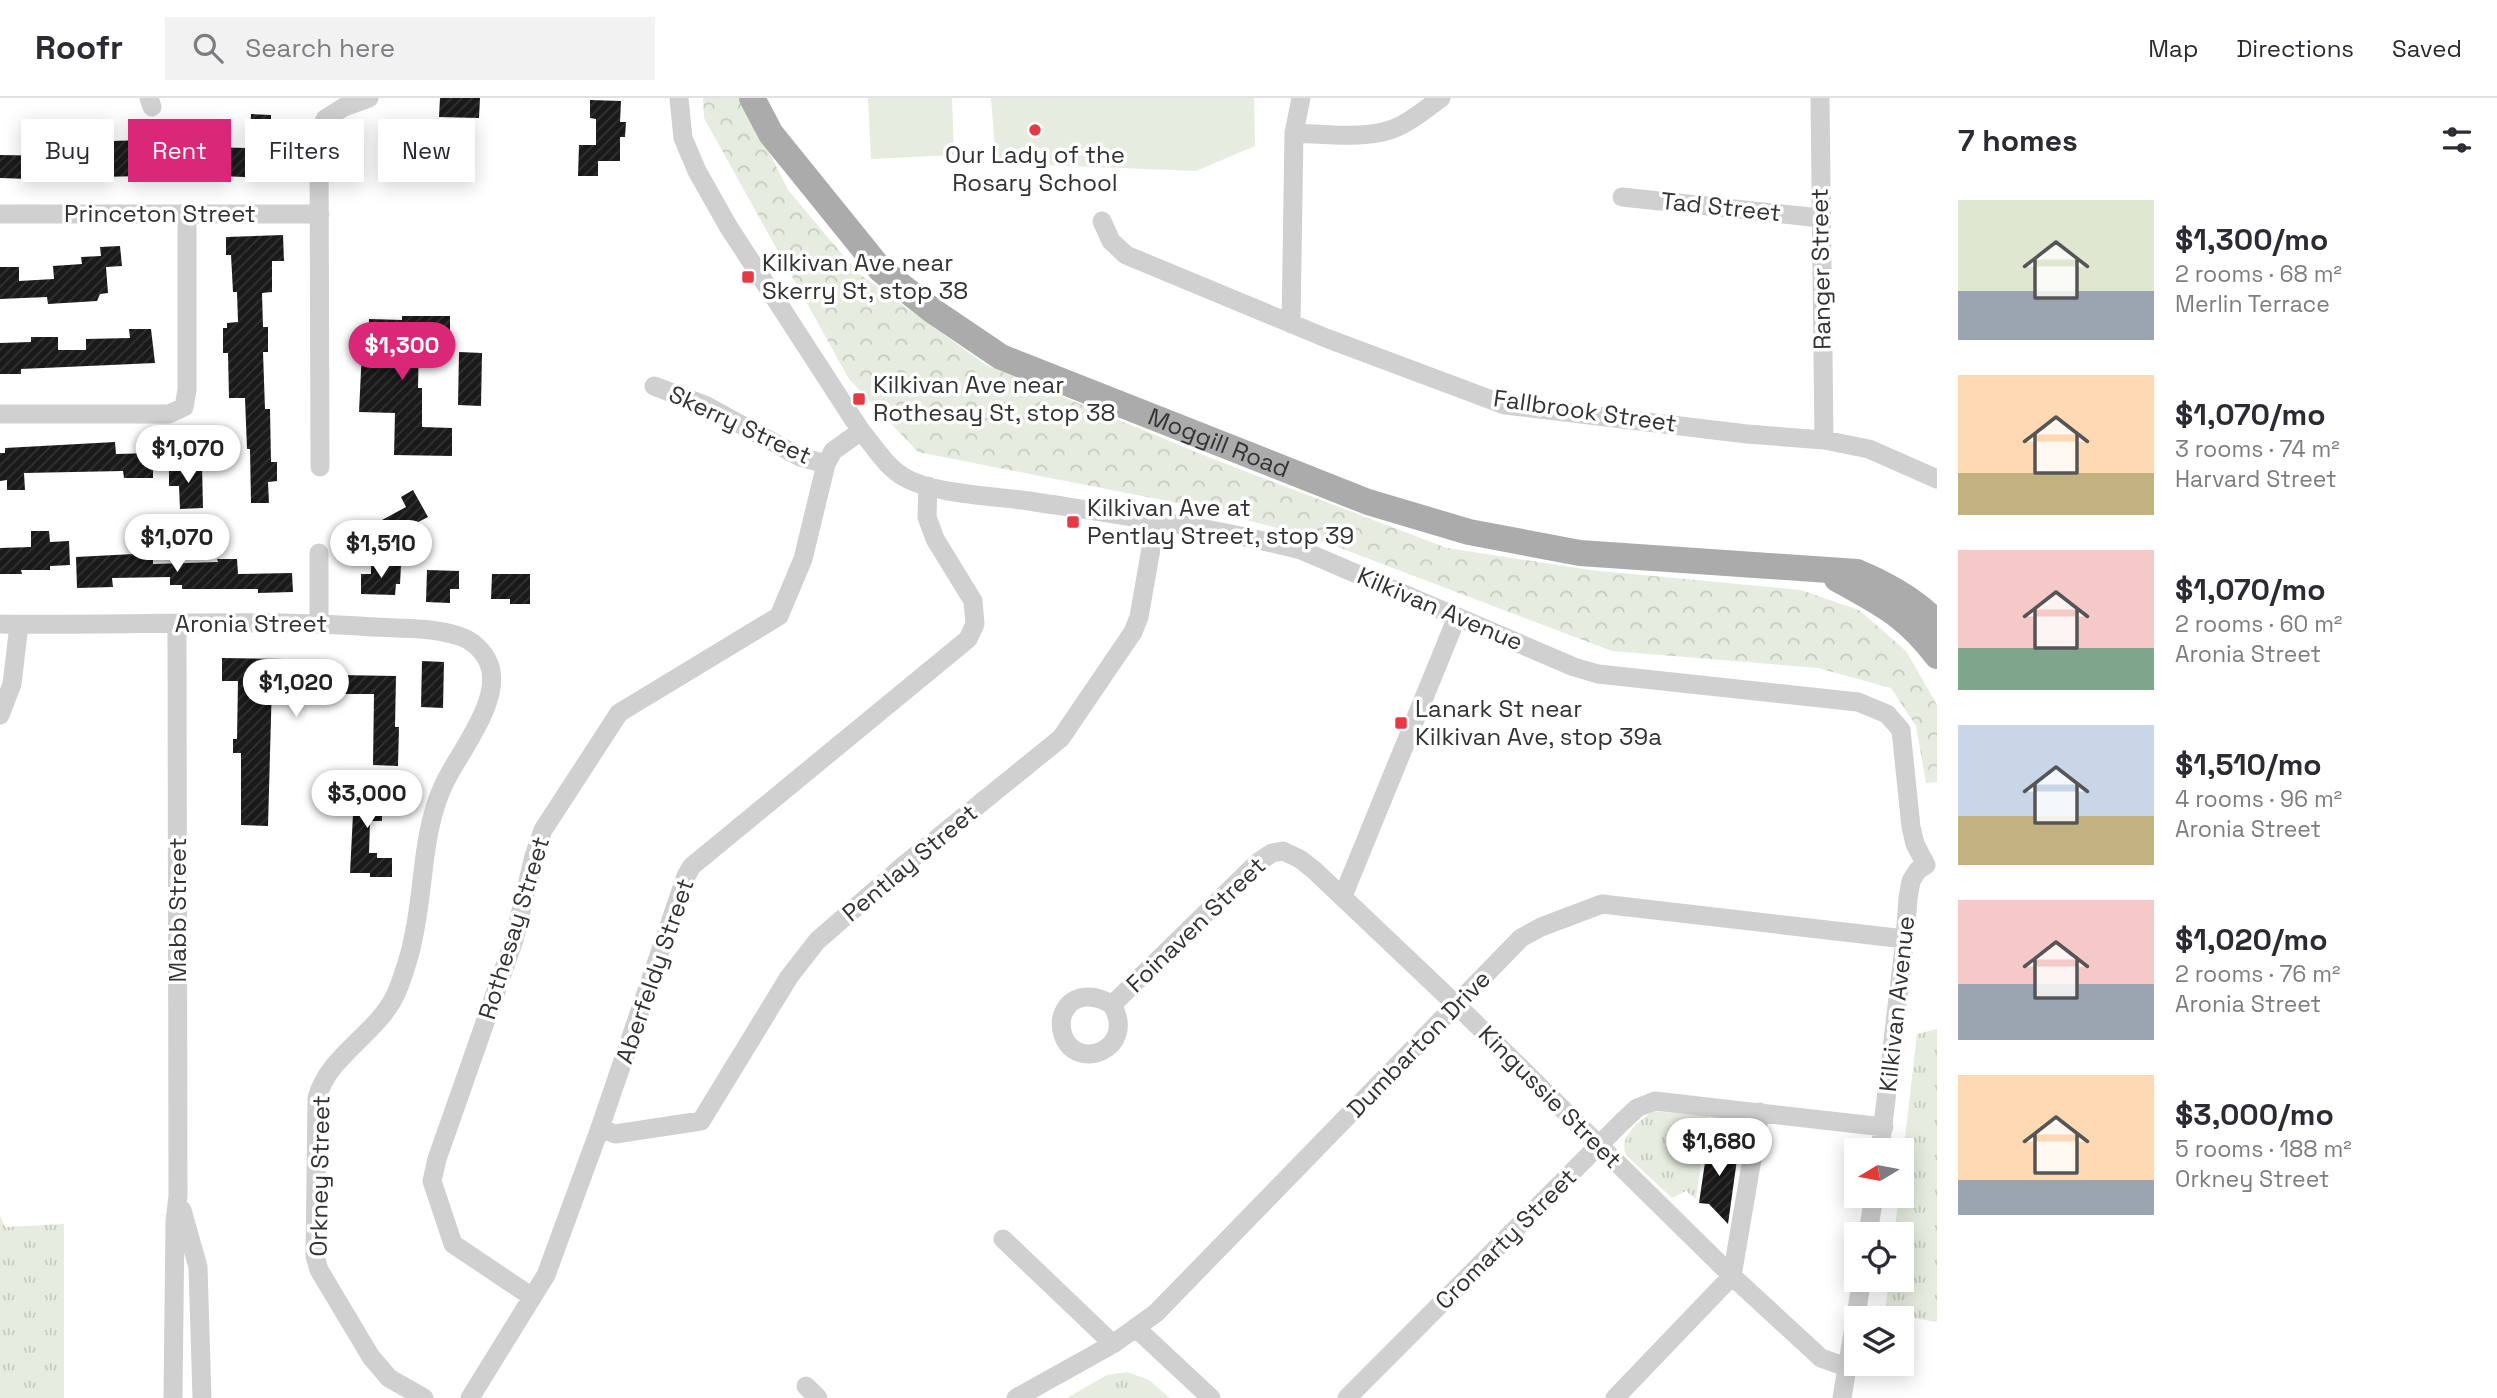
<!DOCTYPE html>
<html lang="en">
<head>
<meta charset="utf-8">
<style>
  body { margin:0; font-family:"Space Grotesk",sans-serif; background:#f2f2f3; color:#2b2b33; height:100vh; display:flex; flex-direction:column; font-size:26px; white-space:nowrap }
  * { box-sizing:border-box; margin:0 }
  p { font-size:23px; color:#7c7c81 }
  .icon { flex:none; width:38px; height:38px; fill:none; stroke:currentColor; stroke-width:2; stroke-linecap:round; stroke-linejoin:round }
  .map { position:relative; flex:1; overflow:hidden }
  .sheet { display:flex; flex-direction:column; background:#fff; width:560px }
  .sheet>* { flex:none }
  .banner { position:absolute; left:21px; top:21px; width:665px; height:63px; display:flex; gap:14px }
  .needle { width:46px; rotate:260deg }
  .controls { position:absolute; left:1844px; top:1040px; display:grid; gap:14px }
  .controls a { display:grid; place-items:center; width:70px; height:70px; border-radius:0px; background:#fff; box-shadow:0 4px 18px #0003; font-size:35px }
  .price { position:absolute; translate:-50% -60px; padding:0 16px; border-radius:24px; background:#fff; color:#222; font-size:23px; line-height:46px; filter:drop-shadow(0 2px 4px #0008) }
  .price::after { content:''; position:absolute; left:50%; top:42px; width:21px; height:16px; margin-left:-10px; background:inherit; clip-path:polygon(0 0,100% 0,50% 100%) }
  .price.selected { background:#db2777; color:#fff }
  ul { padding:0; list-style:none }
  li { display:flex; align-items:center; gap:21px; height:175px; padding:0 21px }
  li span { display:grid; place-items:center; flex:none; width:196px; height:140px; border-radius:0px; color:#555 }
  li>.icon { margin-inline-start:auto }
  span .icon { width:84px; height:84px; fill:#fffc; stroke-width:1 }
  li b { font-size:30px }
  h2 { display:flex; justify-content:space-between; align-items:center; height:84px; padding:0 21px; font-size:30px }
  .tag { padding:0 24px; border-radius:0px; background:#fff; box-shadow:0 4px 18px #0003; font-size:24px; line-height:63px }
  .tag.selected { background:#db2777; color:#fff }
  header { display:flex; align-items:center; gap:42px; box-sizing:border-box; height:98px; padding:0 35px; background:#fff; border-bottom:2px solid #e1e1e2 }
  header strong { font-size:33px }
  nav { display:flex; gap:38px; margin-inline-start:auto; font-size:24px }
  .search { width:490px; height:63px; background:#f2f2f3; display:flex; align-items:center; gap:18px; box-sizing:border-box; padding:0 24px; border-radius:0px; color:#7c7c81; font-size:26px }
  main { display:flex; flex:1; min-height:0 }
  .map>svg:first-child { display:block }
</style>
</head>
<body>
<header>
<strong>Roofr</strong>
<div class="search"><svg class="icon" aria-label="search" viewBox="0 0 24 24"><circle cx="10" cy="10" r="6"/><path d="M15 15l6 6"/></svg>Search here</div>
<nav><a>Map</a><a>Directions</a><a>Saved</a></nav>
</header>
<main>
<div class="map">
<svg width="1937" height="1300" viewBox="0 0 1937 1300">
  <defs>
    <pattern id="forest-crowns" width="20" height="18" patternUnits="userSpaceOnUse" patternTransform="scale(1.75)"><rect width="20" height="18" fill="#e6ecdf"/><path d="M2 6a3 3 0 1 1 6 0M12 15a3 3 0 1 1 6 0" fill="none" stroke="#c6cbc0"/></pattern>
    <pattern id="park-tufts" width="24" height="20" patternUnits="userSpaceOnUse" patternTransform="scale(1.75)"><rect width="24" height="20" fill="#e6ecdf"/><path d="M3 7l-1-3M5 7V3M7 7l1-3M15 17l-1-3M17 17v-4M19 17l1-3" fill="none" stroke="#c6cbc0"/></pattern>
    <pattern id="building-hatch" width="6" height="6" patternUnits="userSpaceOnUse" patternTransform="scale(1.75)"><rect width="6" height="6" fill="#1a1a1a"/><path d="M-1 1l2-2M0 6l6-6M5 7l2-2" fill="none" stroke="#333"/></pattern>
  </defs>
  <rect width="100%" height="100%" fill="#fff"/>
  <path fill="#e6ecdf" d="M 868,0 L 952,0 L 954,57 L 871,61 Z
    M 991,0 L 1254,0 L 1255,48 L 1196,73 L 996,65 Z"/>
  <path fill="url(#forest-crowns)" d="M 703,0 L 742,0 L 788,92 L 858,175 L 986,267 L 1213,361 L 1447,450 L 1590,472 L 1801,492 L 1859,512 L 1906,553 L 1937,607 L 1937,684 L 1926,685 L 1916,628 L 1891,590 L 1818,570 L 1612,553 L 1314,440 L 1198,409 L 918,354 L 849,281 L 704,20 Z"/>
  <path fill="url(#park-tufts)" d="M 1937,931 L 1937,1224 L 1885,1215 L 1889,1181 L 1902,1181 L 1902,1136 L 1894,1136 L 1899,1097 L 1902,1097 L 1902,1066 L 1917,936 Z
    M 1652,1013 L 1708,1018 L 1696,1101 L 1686,1093 L 1672,1100 L 1626,1057 C 1618,1039 1639,1024 1652,1013 Z
    M 0,1118 L 5,1129 L 64,1126 L 64,1300 L 0,1300 Z
    M 1127,1274 L 1149,1282 L 1170,1300 L 1067,1300 L 1107,1277 Z"/>
  <path fill="url(#building-hatch)" d="M 440,0 L 480,0 L 479,20 L 439,19 Z
    M 590,2 L 621,3 L 620,24 L 626,24 L 625,39 L 620,39 L 620,63 L 598,63 L 598,78 L 578,78 L 579,47 L 596,47 L 596,21 L 590,20 Z
    M 251,16 L 271,17 L 271,56 L 274,56 L 274,64 L 282,64 L 282,78 L 266,78 L 266,83 L 245,82 L 245,79 L 218,78 L 219,74 L 143,72 L 143,78 L 57,80 L 30,78 L 30,81 L 0,80 L 0,57 L 57,58 L 57,41 L 75,41 L 75,53 L 113,53 L 113,43 L 142,42 L 142,47 L 246,50 L 246,43 L 250,44 Z
    M 283,137 L 284,163 L 272,163 L 272,194 L 262,195 L 263,229 L 268,229 L 268,254 L 263,254 L 265,311 L 270,311 L 271,364 L 277,364 L 277,383 L 268,384 L 269,405 L 251,405 L 250,351 L 247,351 L 245,300 L 229,300 L 228,255 L 223,255 L 223,230 L 227,230 L 227,225 L 238,224 L 237,194 L 233,194 L 231,157 L 226,157 L 226,139 Z
    M 120,148 L 122,168 L 106,169 L 108,195 L 100,196 L 97,203 L 48,206 L 47,199 L 0,201 L 0,169 L 19,169 L 19,183 L 54,181 L 53,168 L 82,166 L 81,159 L 101,158 L 100,149 Z
    M 402,218 L 450,218 L 450,238 L 423,238 L 423,243 L 419,243 L 418,290 L 422,290 L 422,329 L 452,330 L 452,358 L 394,357 L 395,315 L 359,314 L 362,252 L 368,253 L 369,221 L 402,222 Z
    M 129,231 L 151,231 L 155,265 L 21,271 L 21,276 L 0,276 L 0,245 L 31,244 L 31,239 L 58,239 L 58,252 L 86,252 L 86,241 L 130,240 Z
    M 459,254 L 482,255 L 481,308 L 458,307 Z
    M 115,344 L 116,356 L 153,355 L 153,380 L 124,380 L 123,373 L 24,375 L 25,392 L 7,392 L 7,382 L 0,383 L 0,355 L 5,355 L 5,350 Z
    M 169,367 L 202,367 L 203,410 L 180,411 L 179,388 L 169,388 Z
    M 413,392 L 428,419 L 391,438 L 382,422 L 406,409 L 401,399 Z
    M 31,433 L 49,433 L 50,444 L 69,443 L 70,467 L 50,468 L 50,472 L 21,472 L 22,476 L 0,476 L 0,450 L 31,449 Z
    M 153,455 L 153,466 L 218,464 L 217,461 L 237,461 L 238,476 L 292,475 L 293,494 L 258,495 L 258,491 L 182,491 L 182,487 L 170,487 L 170,479 L 112,480 L 113,489 L 77,490 L 76,459 Z
    M 371,466 L 401,467 L 400,486 L 396,486 L 395,497 L 361,496 L 361,476 L 371,476 Z
    M 427,472 L 459,473 L 459,491 L 450,491 L 450,505 L 426,504 Z
    M 492,476 L 530,476 L 530,506 L 510,506 L 510,501 L 491,501 Z
    M 222,560 L 285,561 L 285,568 L 340,569 L 340,577 L 396,578 L 395,629 L 399,629 L 398,668 L 373,667 L 374,596 L 303,596 L 303,585 L 272,584 L 268,728 L 241,727 L 241,655 L 233,655 L 233,641 L 237,641 L 238,583 L 222,583 Z
    M 422,563 L 444,564 L 443,610 L 421,609 Z
    M 355,677 L 376,677 L 375,706 L 382,707 L 382,723 L 370,723 L 369,755 L 377,755 L 377,760 L 392,760 L 392,779 L 370,779 L 370,775 L 350,775 Z
    M 1708,1044 L 1739,1047 L 1728,1126 L 1709,1106 L 1699,1105 Z"/>
  <g fill="none" stroke-linecap="round" stroke-linejoin="round">
    <path stroke="#d0d0d0" stroke-width="19" d="M 149,0 L 152,9
      M 679,0 L 683,40 L 697,73 L 728,128 L 861,333 C 874,348 886,369 904,379 C 932,396 995,398 1029,403 C 1120,417 1211,429 1301,452 L 1574,569 L 1598,576 L 1858,604 L 1887,616 L 1901,632 L 1911,729 L 1915,746 L 1926,767 L 1918,772 L 1911,783 L 1908,800 L 1905,841 L 1880,1052
      M 1820,0 L 1824,342
      M 1294,35 C 1323,36 1355,40 1383,34 C 1405,29 1424,12 1441,0
      M 1622,99 L 1820,120
      M 0,116 L 320,116
      M 1102,123 L 1111,143 L 1126,157 L 1326,240 L 1505,307 L 1747,336 L 1824,342 L 1869,351 L 1937,381
      M 1291,226 L 1294,35 L 1301,0
      M 654,288 L 707,308 L 800,359 L 826,366
      M 0,316 L 169,316 L 184,309 L 187,292 L 187,116
      M 320,369 L 319,41 L 325,21 L 344,9 L 369,0
      M 0,526 C 120,528 240,521 359,528 C 391,531 429,528 459,538 C 472,542 484,553 489,566 C 503,602 459,654 444,686 C 421,735 425,789 413,841 C 410,858 404,875 398,891 C 381,935 329,955 317,1000 L 315,1158 L 319,1172 L 371,1259 L 389,1280 L 424,1300
      M 319,526 L 319,455
      M 0,617 L 12,586 L 19,527
      M 1343,798 L 1457,519
      M 1112,907 C 1096,896 1072,894 1063,916 C 1060,923 1061,930 1063,937 C 1076,975 1138,951 1112,907 L 1257,765 L 1272,755 L 1283,753 L 1300,761 L 1314,772 L 1472,922 L 1732,1178 L 1821,1260 L 1849,1270
      M 600,1030 L 615,1036 L 701,1023 L 789,879 L 817,843 L 903,768 L 1061,640 L 1133,534 L 1139,519 L 1156,422
      M 182,1112 L 198,1169 L 202,1300
      M 1868,1136 L 1874,1097
      M 1003,1141 L 1113,1246
      M 532,1199 L 453,1146 L 432,1083 L 437,1061 L 514,842 L 534,758 L 543,732 L 619,615 L 779,518 L 803,461 L 826,366 L 833,353 L 861,333
      M 1137,1231 L 1211,1300
      M 806,1288 L 818,1300
      M 173,1300 L 175,1123 L 178,1098 L 177,526
      M 470,1300 L 546,1177 L 600,1030 L 686,778 L 692,768 L 968,541 L 975,526 L 973,503 L 935,441 L 927,419 L 928,388
      M 1016,1300 L 1113,1246 L 1156,1215 L 1521,840 L 1541,829 L 1602,806 L 1905,841
      M 1347,1300 L 1621,1025 L 1637,1010 L 1655,1003 L 1884,1029
      M 1615,1300 L 1732,1178 L 1760,1014
      M 1842,1300 L 1862,1181"/>
    <g stroke="#ababab" stroke-width="26">
      <path id="s1" d="M 752,0 L 771,36 L 881,172 L 933,213 L 1001,259 L 1368,404 L 1469,434 L 1580,455 L 1857,474 C 1886,486 1915,502 1937,525"/>
      <path d="M 1837,481 C 1880,505 1906,517 1937,558"/>
    </g>
  </g>
  <g fill="#e63946" stroke="#fff" stroke-width="2.5">
    <circle cx="1035" cy="32" r="7"/>
    <rect x="741" y="172" width="14" height="14" rx="3.5"/>
    <rect x="852" y="294" width="14" height="14" rx="3.5"/>
    <rect x="1066" y="417" width="14" height="14" rx="3.5"/>
    <rect x="1394" y="618" width="14" height="14" rx="3.5"/>
  </g>
  <g text-anchor="middle" stroke-width="7" stroke-linejoin="round" paint-order="stroke">
    <g font-size="24" fill="#333" stroke="#fff" text-anchor="start">
      <text x="1035" y="65" text-anchor="middle">Our Lady of the<tspan x="1035" dy="28">Rosary School</tspan></text>
      <text x="762" y="173">Kilkivan Ave near<tspan x="762" dy="28">Skerry St, stop 38</tspan></text>
      <text x="873" y="295">Kilkivan Ave near<tspan x="873" dy="28">Rothesay St, stop 38</tspan></text>
      <text x="1087" y="418">Kilkivan Ave at<tspan x="1087" dy="28">Pentlay Street, stop 39</tspan></text>
      <text x="1415" y="619">Lanark St near<tspan x="1415" dy="28">Kilkivan Ave, stop 39a</tspan></text>
    </g>
    <g font-size="24" fill="#333" stroke="#fff">
      <text transform="translate(1721 109) rotate(6)" y="8">Tad Street</text>
      <text x="160" y="124">Princeton Street</text>
      <text transform="translate(1821 171) rotate(-91)" y="8">Ranger Street</text>
      <text transform="translate(1585 313) rotate(8)" y="8">Fallbrook Street</text>
      <text transform="translate(740 327) rotate(25)" y="8">Skerry Street</text>
      <text dy="8" stroke="none"><textPath href="#s1" startOffset="598">Moggill Road</textPath></text>
      <text transform="translate(1440 511) rotate(23)" y="8">Kilkivan Avenue</text>
      <text x="251" y="534">Aronia Street</text>
      <text transform="translate(910 765) rotate(-40)" y="8">Pentlay Street</text>
      <text transform="translate(178 812) rotate(-90)" y="8">Mabb Street</text>
      <text transform="translate(1196 827) rotate(-44)" y="8">Foinaven Street</text>
      <text transform="translate(514 830) rotate(-73)" y="8">Rothesay Street</text>
      <text transform="translate(655 873) rotate(-71)" y="8">Aberfeldy Street</text>
      <text transform="translate(1897 906) rotate(-84)" y="8">Kilkivan Avenue</text>
      <text transform="translate(1419 946) rotate(-46)" y="8">Dumbarton Drive</text>
      <text transform="translate(1550 999) rotate(45)" y="8">Kingussie Street</text>
      <text transform="translate(320 1078) rotate(-89)" y="8">Orkney Street</text>
      <text transform="translate(1506 1141) rotate(-45)" y="8">Cromarty Street</text>
    </g>
  </g>
</svg>
<div class="controls">
<a><svg class="needle" viewBox="-14 -14 28 28"><path d="M0-13l5 13h-10z" fill="#e53935"/><path d="M0 13l5-13h-10z" fill="#7c7c81"/></svg></a>
<a><svg class="icon" aria-label="locate" viewBox="0 0 24 24"><circle cx="12" cy="12" r="6"/><path d="M12 2v4M12 18v4M2 12h4M18 12h4"/></svg></a>
<a><svg class="icon" aria-label="layers" viewBox="0 0 24 24"><path d="M12 4l9 5-9 5-9-5zM3 14l9 5 9-5"/></svg></a>
</div>
<b class="price selected" style="left:402px;top:284px">$1,300</b>
<b class="price" style="left:188px;top:387px">$1,070</b>
<b class="price" style="left:177px;top:476px">$1,070</b>
<b class="price" style="left:381px;top:482px">$1,510</b>
<b class="price" style="left:296px;top:621px">$1,020</b>
<b class="price" style="left:367px;top:732px">$3,000</b>
<b class="price" style="left:1719px;top:1080px">$1,680</b>
<div class="banner">
<a class="tag">Buy</a>
<a class="tag selected">Rent</a>
<a class="tag">Filters</a>
<a class="tag">New</a>
</div>
</div>
<section class="sheet">
<h2>7 homes<svg class="icon" aria-label="filters" viewBox="0 0 24 24"><path d="M4 7h16M4 17h16"/><circle cx="9" cy="7" r="2"/><circle cx="15" cy="17" r="2"/></svg></h2>
<ul>
<li><span style="background:linear-gradient(#dfe7d0 65%,#9aa5b1 0)"><svg class="icon" aria-label="home" viewBox="0 0 24 24"><path d="M3 11l9-7 9 7M6 9v11h12V9"/></svg></span><div><b>$1,300/mo</b><p>2 rooms · 68 m²</p><p>Merlin Terrace</p></div></li>
<li><span style="background:linear-gradient(#ffd9b3 70%,#c2b280 0)"><svg class="icon" aria-label="home" viewBox="0 0 24 24"><path d="M3 11l9-7 9 7M6 9v11h12V9"/></svg></span><div><b>$1,070/mo</b><p>3 rooms · 74 m²</p><p>Harvard Street</p></div></li>
<li><span style="background:linear-gradient(#f6c9c9 70%,#7fa58c 0)"><svg class="icon" aria-label="home" viewBox="0 0 24 24"><path d="M3 11l9-7 9 7M6 9v11h12V9"/></svg></span><div><b>$1,070/mo</b><p>2 rooms · 60 m²</p><p>Aronia Street</p></div></li>
<li><span style="background:linear-gradient(#c9d6e8 65%,#c2b280 0)"><svg class="icon" aria-label="home" viewBox="0 0 24 24"><path d="M3 11l9-7 9 7M6 9v11h12V9"/></svg></span><div><b>$1,510/mo</b><p>4 rooms · 96 m²</p><p>Aronia Street</p></div></li>
<li><span style="background:linear-gradient(#f6c9c9 60%,#9aa5b1 0)"><svg class="icon" aria-label="home" viewBox="0 0 24 24"><path d="M3 11l9-7 9 7M6 9v11h12V9"/></svg></span><div><b>$1,020/mo</b><p>2 rooms · 76 m²</p><p>Aronia Street</p></div></li>
<li><span style="background:linear-gradient(#ffd9b3 75%,#9aa5b1 0)"><svg class="icon" aria-label="home" viewBox="0 0 24 24"><path d="M3 11l9-7 9 7M6 9v11h12V9"/></svg></span><div><b>$3,000/mo</b><p>5 rooms · 188 m²</p><p>Orkney Street</p></div></li>
</ul>
</section>
</main>
</body>
</html>
